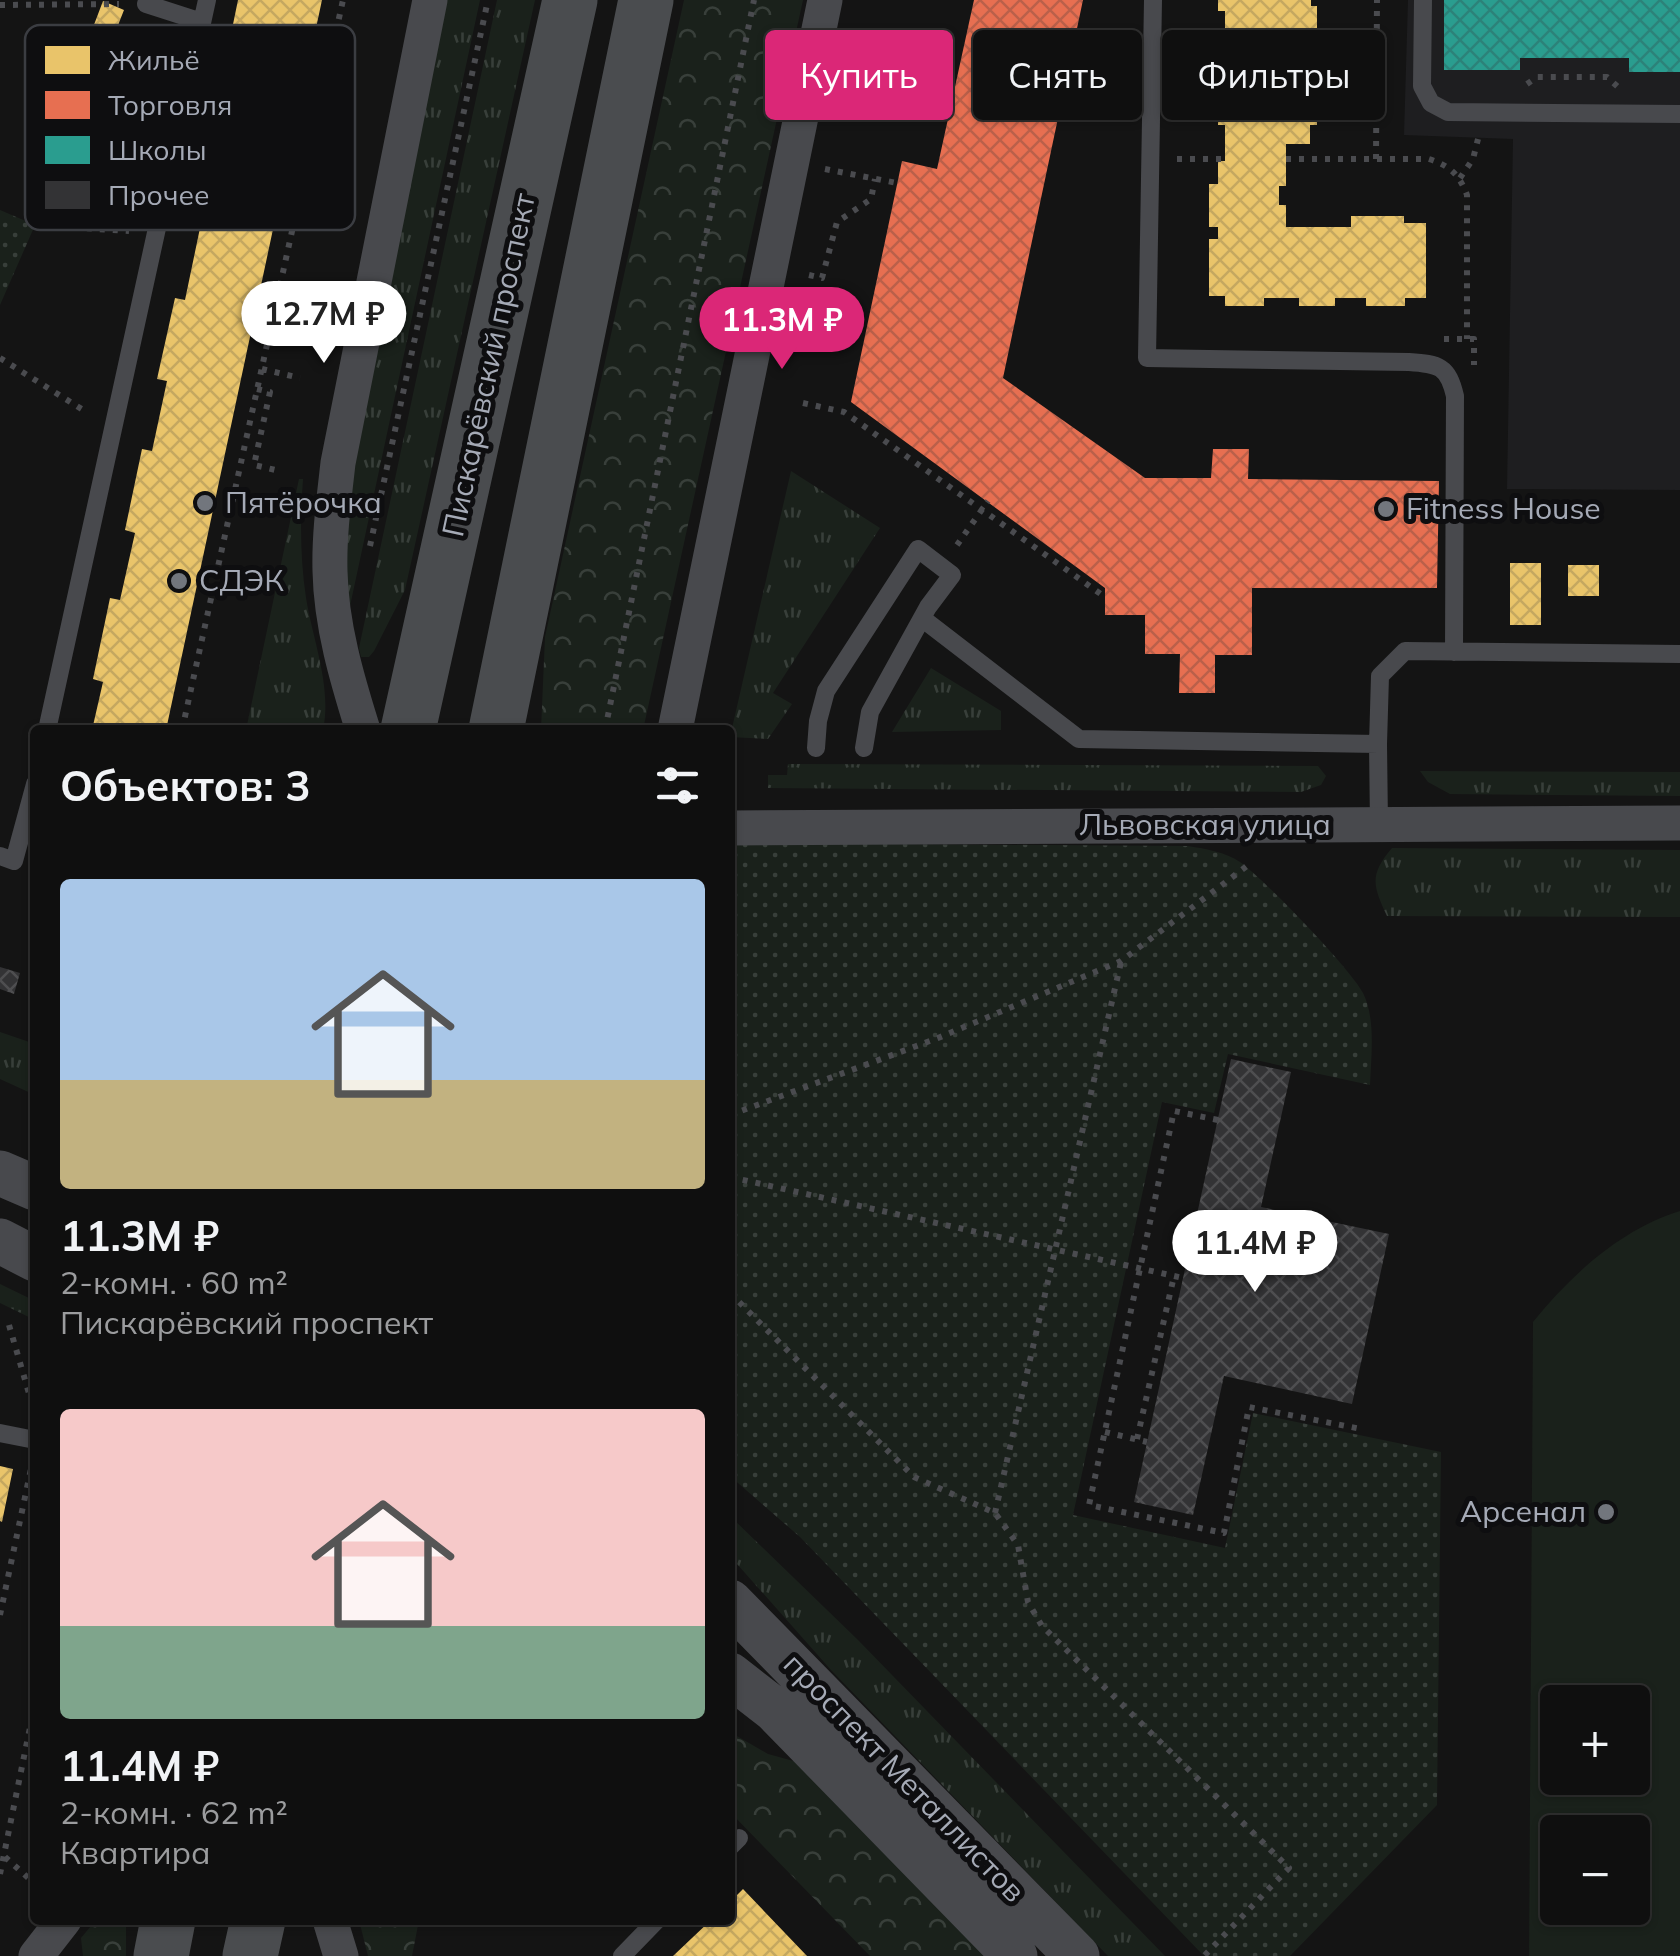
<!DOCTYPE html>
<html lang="ru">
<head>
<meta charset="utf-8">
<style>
  body { margin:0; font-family:Mulish,sans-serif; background:#1d1d1d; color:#f1f3f6; height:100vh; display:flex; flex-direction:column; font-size:38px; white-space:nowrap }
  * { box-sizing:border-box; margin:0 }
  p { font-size:32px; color:#9b9c9e }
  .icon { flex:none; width:55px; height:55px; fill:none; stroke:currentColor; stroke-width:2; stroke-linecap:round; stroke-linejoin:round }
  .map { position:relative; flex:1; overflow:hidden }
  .side { position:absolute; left:30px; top:725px; width:705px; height:1200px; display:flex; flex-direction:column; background:#0f0f0f; border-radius:10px; box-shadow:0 2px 8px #0004,0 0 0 2px #2f2f2f }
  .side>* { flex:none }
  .banner { position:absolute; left:765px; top:30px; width:765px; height:90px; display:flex; gap:20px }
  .controls { position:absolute; left:1540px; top:1685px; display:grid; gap:20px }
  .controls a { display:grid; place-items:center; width:110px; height:110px; border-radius:10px; background:#0f0f0f; box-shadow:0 2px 8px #0004,0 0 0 2px #2f2f2f; font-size:50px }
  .price { position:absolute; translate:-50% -85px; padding:0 22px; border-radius:35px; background:#fff; color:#222; font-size:32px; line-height:65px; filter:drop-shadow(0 2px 5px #0008) }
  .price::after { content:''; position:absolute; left:50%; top:60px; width:30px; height:22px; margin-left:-15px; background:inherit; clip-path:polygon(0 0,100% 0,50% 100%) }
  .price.current { background:#db2777; color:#fff }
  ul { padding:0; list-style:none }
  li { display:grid; align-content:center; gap:20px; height:530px; padding:0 30px }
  li span { display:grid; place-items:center; height:310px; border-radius:10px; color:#555 }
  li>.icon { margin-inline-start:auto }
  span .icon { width:180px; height:180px; fill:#fffc; stroke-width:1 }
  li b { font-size:42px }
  h2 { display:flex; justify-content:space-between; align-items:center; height:120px; padding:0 30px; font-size:42px }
  .tag { padding:0 35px; border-radius:10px; background:#0f0f0f; box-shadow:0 2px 8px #0004,0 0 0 2px #2f2f2f; font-size:35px; line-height:90px }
  .tag.current { background:#db2777; color:#fff }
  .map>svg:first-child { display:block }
</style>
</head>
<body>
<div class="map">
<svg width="1680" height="1956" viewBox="0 0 1680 1956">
  <defs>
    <pattern id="grass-tufts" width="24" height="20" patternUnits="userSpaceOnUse" patternTransform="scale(2.5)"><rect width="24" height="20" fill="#1a211b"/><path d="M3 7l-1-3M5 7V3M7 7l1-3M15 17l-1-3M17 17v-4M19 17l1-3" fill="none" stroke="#383f3a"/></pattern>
    <pattern id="forest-crowns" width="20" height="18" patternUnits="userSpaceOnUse" patternTransform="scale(2.5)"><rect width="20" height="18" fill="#1a211b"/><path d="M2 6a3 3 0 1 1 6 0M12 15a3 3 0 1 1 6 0" fill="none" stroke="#383f3a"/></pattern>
    <pattern id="park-dots" width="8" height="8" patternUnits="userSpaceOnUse" patternTransform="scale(2.5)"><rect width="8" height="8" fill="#1a211b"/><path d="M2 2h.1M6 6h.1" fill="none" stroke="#383f3a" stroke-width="1.8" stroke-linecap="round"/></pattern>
    <pattern id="homes-cross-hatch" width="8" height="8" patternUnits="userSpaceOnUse" patternTransform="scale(2.5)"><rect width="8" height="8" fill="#e9c46a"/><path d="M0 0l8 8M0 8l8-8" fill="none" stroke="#c4a760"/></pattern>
    <pattern id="shops-cross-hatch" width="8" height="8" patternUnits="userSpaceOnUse" patternTransform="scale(2.5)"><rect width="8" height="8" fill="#e76f51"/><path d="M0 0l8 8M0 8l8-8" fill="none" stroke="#ba604a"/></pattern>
    <pattern id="schools-cross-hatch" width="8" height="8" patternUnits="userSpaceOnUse" patternTransform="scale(2.5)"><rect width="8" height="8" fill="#2a9d8f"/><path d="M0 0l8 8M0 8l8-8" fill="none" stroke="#2c8279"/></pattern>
    <pattern id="building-cross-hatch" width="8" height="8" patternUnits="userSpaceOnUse" patternTransform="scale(2.5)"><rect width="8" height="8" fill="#333335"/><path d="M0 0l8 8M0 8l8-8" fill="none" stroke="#4e4e50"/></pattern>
  </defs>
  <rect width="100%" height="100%" fill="#141414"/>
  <path fill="#1e1e20" d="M 1408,0 L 1680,0 L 1680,490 L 1507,489 L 1513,139 L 1404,135 Z"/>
  <path fill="url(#grass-tufts)" d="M 446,0 L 480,0 L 350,606 L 344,559 L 343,507 Z
    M 497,0 L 535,0 L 405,590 L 374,651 L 369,657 L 361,657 L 359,648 Z
    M 791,471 L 880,528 L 773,693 L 792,704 L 768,739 L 730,737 Z
    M 299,479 L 303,479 C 300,519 300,558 306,598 C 313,641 332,687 323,730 L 246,730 Z
    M 931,668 L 1001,711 L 1001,730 L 892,732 Z
    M 788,764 L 1318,766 L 1326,776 L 1321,785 L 1301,792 L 768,788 L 768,775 L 787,775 Z
    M 1420,771 L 1680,772 L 1680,796 L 1450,794 L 1428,782 Z
    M 1392,848 L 1680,850 L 1680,917 L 1387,916 C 1373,886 1369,875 1392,848 Z
    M 0,1032 L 35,1044 L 35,1095 L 0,1079 Z
    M 0,1284 L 35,1301 L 35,1320 L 0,1303 Z
    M 730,1516 L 858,1640 L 1165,1956 L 1108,1956 L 831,1670 L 730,1556 Z"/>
  <path fill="url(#forest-crowns)" d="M 684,0 L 803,0 L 643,730 L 541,730 L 545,637 Z
    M 730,1732 L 768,1754 L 797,1762 L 985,1956 L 870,1956 L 730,1812 Z
    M 96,1920 L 126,1920 L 126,1956 L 83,1956 L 81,1938 Z
    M 359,1920 L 419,1920 L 412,1956 L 368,1956 Z"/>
  <path fill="url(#park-dots)" d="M 0,210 L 35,225 L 0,305 Z
    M 730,843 L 1188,846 C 1206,849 1225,852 1240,862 C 1264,879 1350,968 1363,993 C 1376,1019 1371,1057 1370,1085 L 1228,1054 L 1214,1113 L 1162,1102 L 1073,1515 L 1225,1548 L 1253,1413 L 1441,1452 L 1437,1805 L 1290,1956 L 1204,1956 L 800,1537 L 730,1476 Z"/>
  <path fill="#1a211b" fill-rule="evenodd" d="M 1680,1211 L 1680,1956 L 1529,1956 L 1533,1322 C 1571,1275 1621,1229 1680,1211 ZM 1558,1702 L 1632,1702 L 1632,1778 L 1558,1778 ZM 1558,1832 L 1632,1832 L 1632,1908 L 1558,1908 Z"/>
  <path fill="url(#homes-cross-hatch)" d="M 238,0 L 322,0 L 166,730 L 92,730 L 103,682 L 93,679 L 110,598 L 120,600 L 135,533 L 125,530 L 142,449 L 152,451 L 167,381 L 157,379 L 175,298 L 185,300 L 200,228 L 190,226 L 207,145 L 217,147 L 233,75 L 223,73 Z
    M 1218,0 L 1311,0 L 1311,6 L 1317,6 L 1317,75 L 1311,75 L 1311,90 L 1317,90 L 1317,125 L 1310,125 L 1310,144 L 1286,144 L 1286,186 L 1279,186 L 1279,205 L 1286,205 L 1286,227 L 1351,227 L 1351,216 L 1404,216 L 1404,223 L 1426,223 L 1426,298 L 1405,298 L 1405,306 L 1366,306 L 1366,298 L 1335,298 L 1335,306 L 1299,306 L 1299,298 L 1264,298 L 1264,306 L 1225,306 L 1225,296 L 1209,296 L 1209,239 L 1218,239 L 1218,227 L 1209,227 L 1209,184 L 1218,184 L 1218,161 L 1225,161 L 1225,125 L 1218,125 L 1218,89 L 1225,89 L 1225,11 L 1218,11 Z
    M 103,1 L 124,10 L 113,38 L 92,30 Z
    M 1510,563 L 1541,563 L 1541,625 L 1510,625 Z
    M 1568,565 L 1599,565 L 1599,596 L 1568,596 Z
    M 0,1466 L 13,1469 L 2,1522 L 0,1521 Z
    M 743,1889 L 807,1956 L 673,1956 L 711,1920 L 730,1920 L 730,1902 Z"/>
  <path fill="url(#shops-cross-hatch)" d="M 974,0 L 1083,0 L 1003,378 L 1145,478 L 1211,478 L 1213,449 L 1249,449 L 1248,479 L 1439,481 L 1437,588 L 1252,588 L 1252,655 L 1215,655 L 1215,693 L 1179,693 L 1180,654 L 1145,654 L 1145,615 L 1105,615 L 1105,588 L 851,402 L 902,161 L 937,169 Z"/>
  <path fill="url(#schools-cross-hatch)" d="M 1444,0 L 1680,0 L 1680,72 L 1629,72 L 1629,58 L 1520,58 L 1520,70 L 1444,70 Z"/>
  <path fill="url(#building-cross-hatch)" d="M 0,967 L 20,973 L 14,994 L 0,989 Z
    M 1231,1059 L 1291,1072 L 1261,1207 L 1389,1234 L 1352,1404 L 1224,1376 L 1193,1515 L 1134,1502 Z"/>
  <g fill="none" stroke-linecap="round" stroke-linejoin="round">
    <path stroke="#4a4b4f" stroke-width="6" stroke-dasharray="5 8" stroke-linecap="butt" d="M 0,5 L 119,4
      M 1527,84 L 1537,77 L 1607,77 L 1618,87
      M 1177,159 L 1225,159
      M 1286,159 L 1429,159 C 1450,166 1459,174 1467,195 L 1467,339
      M 1376,159 L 1377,0
      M 825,169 L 897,183
      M 1460,178 L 1473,159 L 1478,139
      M 35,225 L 129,231
      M 809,275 L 822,278 L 837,222 L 871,199 L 875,179
      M 1444,339 L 1474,339 L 1474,365
      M 0,358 L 88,413
      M 262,369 L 300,378
      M 257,389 L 270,392 L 254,465 L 280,471
      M 803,403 L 844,412 L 1105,597
      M 957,545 L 988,501
      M 370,546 L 488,0
      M 182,730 L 343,0
      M 605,730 L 754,0
      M 730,1115 L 938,1038 L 1121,961 L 1251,863
      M 1218,1120 L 1174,1111 L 1089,1505 L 1224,1533 L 1249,1407 L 1361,1429
      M 730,1177 L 1183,1278
      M 730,1293 L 914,1477 L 995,1513 L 1018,1545 L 1028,1602 L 1042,1626 L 1289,1868 L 1204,1956
      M 9,1325 L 35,1414
      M 1105,1432 L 1147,1442
      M 1137,1439 L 1174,1276
      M 995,1513 L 1121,962
      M 0,1615 L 32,1464
      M 5,1857 L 35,1884
      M 0,1874 L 35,1703"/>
    <path stroke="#48494d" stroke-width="18" d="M 1153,0 L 1147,358 L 1409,362 C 1439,364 1448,366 1455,396 L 1454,652
      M 1423,0 L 1422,86 L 1431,103 L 1448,112 L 1680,114
      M 146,4 L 202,22
      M 923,619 L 1079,739 L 1378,744 L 1379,824
      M 47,730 L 207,0
      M 1378,744 L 1380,676 L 1405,651 L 1680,654
      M 816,748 L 818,721 L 826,691 L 918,549 L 952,575 L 928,607 L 870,712 L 864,748
      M 0,856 L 14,861 L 35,784
      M 0,1433 L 35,1440
      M 730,1847 L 739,1838
      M 622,1956 L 657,1920"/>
    <path stroke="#48494d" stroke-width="35" d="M 363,730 C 347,679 331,625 330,571 C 329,535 334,499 338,463 L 430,0
      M 675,730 L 825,0
      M 730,828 L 1680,823
      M 330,1920 L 341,1956
      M 36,1956 L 64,1920"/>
    <path stroke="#48494d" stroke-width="45" d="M 0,1173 L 35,1188
      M 0,1241 L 35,1259
      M 730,1602 L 1077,1956
      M 730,1675 L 775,1710 L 1015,1956"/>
    <path stroke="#4a4c4f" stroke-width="55" d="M 408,730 L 570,0
      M 496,730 L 646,0
      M 161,1956 L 168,1920
      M 250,1956 L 258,1920"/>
  </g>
  <g fill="#72767d" stroke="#0e0e10" stroke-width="4">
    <circle cx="205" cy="503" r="10"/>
    <circle cx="1386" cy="509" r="10"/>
    <circle cx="179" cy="581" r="10"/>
    <circle cx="1606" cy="1512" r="10"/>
  </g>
  <g text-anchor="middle" stroke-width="10" stroke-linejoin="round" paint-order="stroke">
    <g font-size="30" fill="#a5aab6" stroke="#0e0e10">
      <text transform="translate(489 365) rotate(-78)" y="10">Пискарёвский проспект</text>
      <text x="1205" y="835">Львовская улица</text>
      <text transform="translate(904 1778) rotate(46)" y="10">проспект Металлистов</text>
    </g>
    <g font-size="30" fill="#a5aab6" stroke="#0e0e10" text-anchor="start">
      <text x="225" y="513">Пятёрочка</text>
      <text x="1406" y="519">Fitness House</text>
      <text x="199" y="591">СДЭК</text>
      <text x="1586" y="1522" text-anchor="end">Арсенал</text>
    </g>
  </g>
  <rect x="25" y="25" width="330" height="205" rx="15" fill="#0e0e10" stroke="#3b3d42" stroke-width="2.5"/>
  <rect x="45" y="46" width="45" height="28" fill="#e9c46a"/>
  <rect x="45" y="91" width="45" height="28" fill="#e76f51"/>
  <rect x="45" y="136" width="45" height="28" fill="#2a9d8f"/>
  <rect x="45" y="181" width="45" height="28" fill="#333335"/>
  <g font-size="28" fill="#a5aab6">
    <text x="108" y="70">Жильё</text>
    <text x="108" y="115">Торговля</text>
    <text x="108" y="160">Школы</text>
    <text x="108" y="205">Прочее</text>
  </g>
</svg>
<div class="controls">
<a>+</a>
<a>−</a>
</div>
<b class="price" style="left:324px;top:366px">12.7M ₽</b>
<b class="price current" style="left:782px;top:372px">11.3M ₽</b>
<b class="price" style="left:1255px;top:1295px">11.4M ₽</b>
<div class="banner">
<a class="tag current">Купить</a>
<a class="tag">Снять</a>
<a class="tag">Фильтры</a>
</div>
<section class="side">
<h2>Объектов: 3<svg class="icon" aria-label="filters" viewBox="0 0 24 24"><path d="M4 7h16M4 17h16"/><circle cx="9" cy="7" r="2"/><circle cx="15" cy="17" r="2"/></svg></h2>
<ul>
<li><span style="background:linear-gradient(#a9c7e8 65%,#c2b280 0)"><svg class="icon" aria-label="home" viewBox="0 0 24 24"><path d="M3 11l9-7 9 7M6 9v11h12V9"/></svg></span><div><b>11.3M ₽</b><p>2-комн. · 60 m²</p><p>Пискарёвский проспект</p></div></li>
<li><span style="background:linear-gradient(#f6c9c9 70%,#7fa58c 0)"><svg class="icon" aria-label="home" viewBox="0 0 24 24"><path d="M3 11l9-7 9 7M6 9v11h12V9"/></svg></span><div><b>11.4M ₽</b><p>2-комн. · 62 m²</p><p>Квартира</p></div></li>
</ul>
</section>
</div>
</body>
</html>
